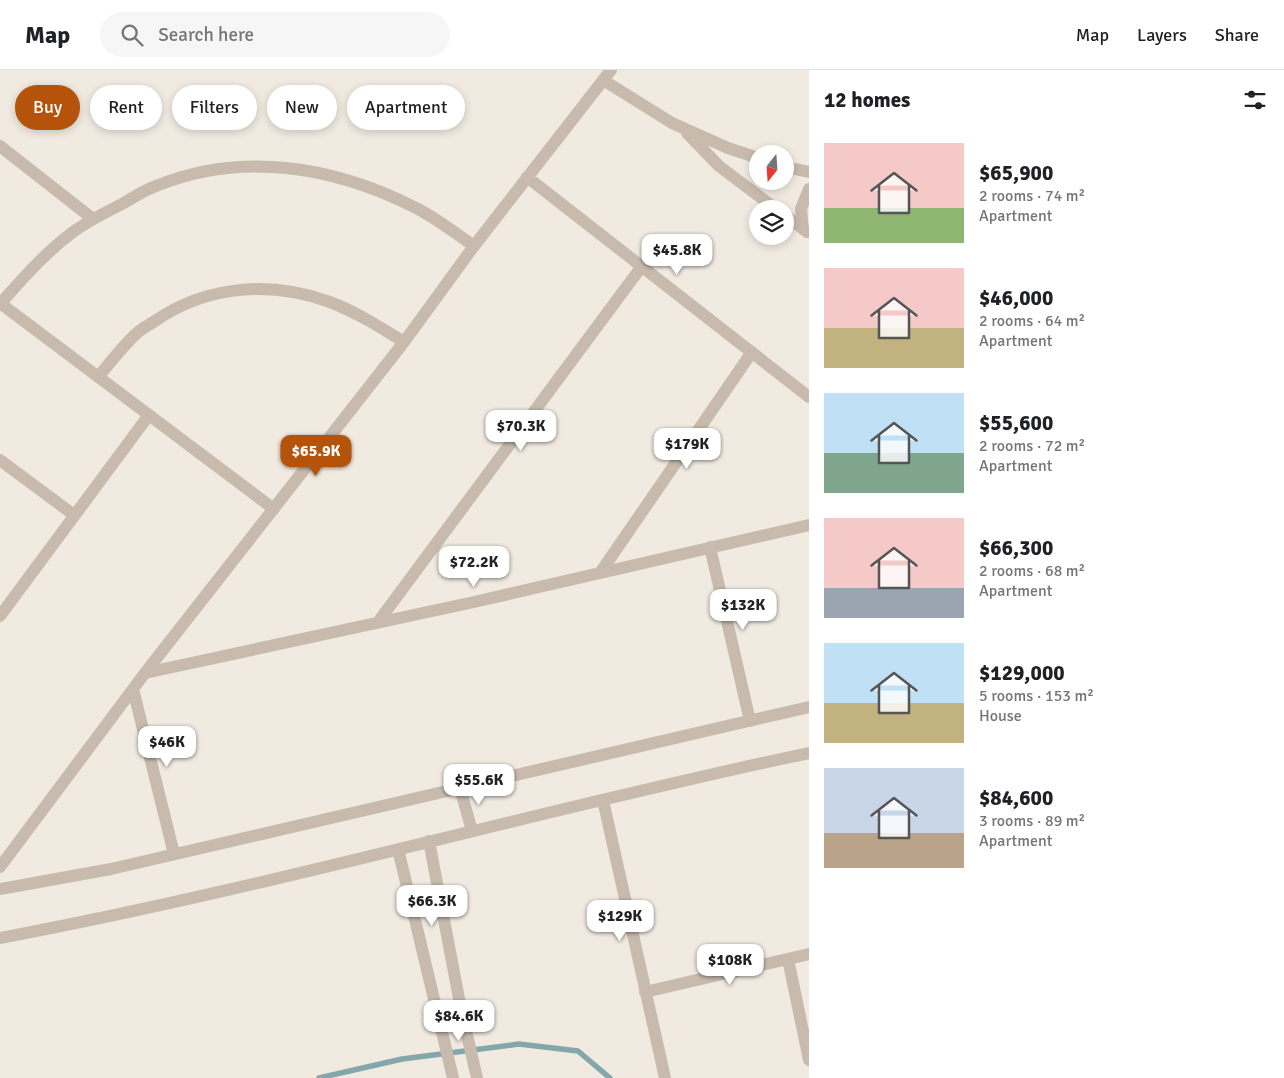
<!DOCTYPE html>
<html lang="en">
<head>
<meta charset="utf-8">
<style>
  body { margin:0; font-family:Signika,sans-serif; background:#f6f6f6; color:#202124; height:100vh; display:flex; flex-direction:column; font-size:19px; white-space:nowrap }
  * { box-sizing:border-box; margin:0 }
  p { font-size:16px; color:#757577 }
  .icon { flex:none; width:28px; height:28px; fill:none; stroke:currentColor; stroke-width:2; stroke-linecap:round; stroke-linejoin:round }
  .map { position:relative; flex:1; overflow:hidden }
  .panel { display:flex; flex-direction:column; background:#fff; width:475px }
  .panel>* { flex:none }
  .guide { position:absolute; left:15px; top:15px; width:475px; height:45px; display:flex; gap:10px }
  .needle { width:32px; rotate:197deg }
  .fabs { position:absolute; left:749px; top:75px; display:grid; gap:10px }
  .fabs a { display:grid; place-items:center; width:45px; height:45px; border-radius:50%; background:#fff; box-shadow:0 2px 8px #0003; font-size:25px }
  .price { position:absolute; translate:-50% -42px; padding:0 11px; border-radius:10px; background:#fff; color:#222; font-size:16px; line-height:32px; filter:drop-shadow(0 1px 2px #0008) }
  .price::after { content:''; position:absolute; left:50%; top:30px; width:15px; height:11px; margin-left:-8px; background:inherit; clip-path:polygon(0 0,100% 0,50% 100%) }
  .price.active { background:#b45309; color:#fff }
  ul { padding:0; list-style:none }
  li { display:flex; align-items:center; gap:15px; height:125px; padding:0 15px }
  li span { display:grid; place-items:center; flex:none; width:140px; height:100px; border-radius:0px; color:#555 }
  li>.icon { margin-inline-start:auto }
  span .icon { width:60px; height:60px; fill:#fffc; stroke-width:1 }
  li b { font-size:21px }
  h2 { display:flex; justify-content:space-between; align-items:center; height:60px; padding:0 15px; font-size:21px }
  .tag { padding:0 18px; border-radius:22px; background:#fff; box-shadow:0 2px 8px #0003; font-size:18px; line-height:45px }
  .tag.active { background:#b45309; color:#fff }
  header { display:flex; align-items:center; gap:30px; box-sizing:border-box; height:70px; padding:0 25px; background:#fff; border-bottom:1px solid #e0e0e0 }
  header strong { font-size:24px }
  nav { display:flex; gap:28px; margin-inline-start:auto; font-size:18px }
  .search { width:350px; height:45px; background:#f6f6f6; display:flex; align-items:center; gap:12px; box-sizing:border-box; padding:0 18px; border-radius:28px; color:#757577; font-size:19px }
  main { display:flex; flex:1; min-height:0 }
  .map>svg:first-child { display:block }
</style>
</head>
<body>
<header>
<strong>Map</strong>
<div class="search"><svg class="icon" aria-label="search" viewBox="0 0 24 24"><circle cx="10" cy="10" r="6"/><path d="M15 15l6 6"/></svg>Search here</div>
<nav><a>Map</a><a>Layers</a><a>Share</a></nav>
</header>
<main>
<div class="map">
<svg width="809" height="1008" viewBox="0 0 809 1008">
  <rect width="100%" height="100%" fill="#f1eae1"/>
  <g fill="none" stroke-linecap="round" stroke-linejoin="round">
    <path stroke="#83a7ab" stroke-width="5.5" d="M 319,1008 L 402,989 L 519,974 L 578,981 L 610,1008"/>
    <path stroke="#c8bbae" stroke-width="12" d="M 603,10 L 672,53 L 728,78 L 758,88
      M 687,63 L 719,96 L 776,139
      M 0,76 L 93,149
      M 785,97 L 809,102
      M 527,107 L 809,327
      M 785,145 L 807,162
      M 803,159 L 801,139 L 809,119
      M 0,233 L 274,439
      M 1,233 C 23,208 46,182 73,162 C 88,151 106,142 122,134 C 133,128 144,120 156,116 C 241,81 333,96 414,137 C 435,147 455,163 474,176
      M 98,307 C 110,293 122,277 136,264 C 142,258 151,254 158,249 C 209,215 272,211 330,232 C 356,242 380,257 404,272
      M 0,390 L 74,445
      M 710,477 L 750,651
      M 600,503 L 752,282
      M 0,546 L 149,345
      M 378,552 L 642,196
      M 145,603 L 474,532 L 809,455
      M 133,619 L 174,784
      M 460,718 L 472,761
      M 603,730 L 665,1008
      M 429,771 L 461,939 L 477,1008
      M 398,779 L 453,1008
      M 0,797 L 145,603 L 404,272 L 474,176 L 611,0
      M 0,819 L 111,799 L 809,637
      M 0,868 C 272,817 538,740 809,683
      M 788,889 L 809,990
      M 645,922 L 809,884"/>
  </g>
</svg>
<div class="fabs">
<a><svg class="needle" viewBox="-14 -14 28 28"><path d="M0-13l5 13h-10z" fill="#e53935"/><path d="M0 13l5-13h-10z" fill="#757577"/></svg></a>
<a><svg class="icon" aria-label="layers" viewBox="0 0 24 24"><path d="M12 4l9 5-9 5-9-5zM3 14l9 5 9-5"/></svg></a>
</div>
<b class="price" style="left:677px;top:206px">$45.8K</b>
<b class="price" style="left:521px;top:382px">$70.3K</b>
<b class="price" style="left:687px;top:400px">$179K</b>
<b class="price active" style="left:316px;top:407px">$65.9K</b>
<b class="price" style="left:474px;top:518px">$72.2K</b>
<b class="price" style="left:743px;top:561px">$132K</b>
<b class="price" style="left:167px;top:698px">$46K</b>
<b class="price" style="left:479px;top:736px">$55.6K</b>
<b class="price" style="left:432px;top:857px">$66.3K</b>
<b class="price" style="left:620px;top:872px">$129K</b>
<b class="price" style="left:730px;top:916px">$108K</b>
<b class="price" style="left:459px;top:972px">$84.6K</b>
<div class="guide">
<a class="tag active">Buy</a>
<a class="tag">Rent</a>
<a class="tag">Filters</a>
<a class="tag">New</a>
<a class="tag">Apartment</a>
</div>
</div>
<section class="panel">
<h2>12 homes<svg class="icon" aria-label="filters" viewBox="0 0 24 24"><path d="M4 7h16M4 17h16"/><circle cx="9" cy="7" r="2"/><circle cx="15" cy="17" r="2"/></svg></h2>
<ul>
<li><span style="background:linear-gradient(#f6c9c9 65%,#8fb573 0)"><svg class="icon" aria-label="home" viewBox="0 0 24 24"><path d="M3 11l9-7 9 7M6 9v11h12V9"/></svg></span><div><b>$65,900</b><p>2 rooms · 74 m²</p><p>Apartment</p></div></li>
<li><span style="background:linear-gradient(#f6c9c9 60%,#c2b280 0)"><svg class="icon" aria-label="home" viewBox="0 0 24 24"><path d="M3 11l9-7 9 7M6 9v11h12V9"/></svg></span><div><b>$46,000</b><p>2 rooms · 64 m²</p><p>Apartment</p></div></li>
<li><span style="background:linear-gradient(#bfe0f5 60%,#7fa58c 0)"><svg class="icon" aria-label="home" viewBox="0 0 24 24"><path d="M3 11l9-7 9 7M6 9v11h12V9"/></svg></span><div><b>$55,600</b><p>2 rooms · 72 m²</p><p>Apartment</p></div></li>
<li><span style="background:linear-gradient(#f6c9c9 70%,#9aa5b1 0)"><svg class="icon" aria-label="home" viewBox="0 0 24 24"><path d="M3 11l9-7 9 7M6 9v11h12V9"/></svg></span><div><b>$66,300</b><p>2 rooms · 68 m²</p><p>Apartment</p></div></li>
<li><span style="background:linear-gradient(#bfe0f5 60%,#c2b280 0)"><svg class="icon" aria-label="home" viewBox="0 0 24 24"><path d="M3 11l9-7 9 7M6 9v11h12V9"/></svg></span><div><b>$129,000</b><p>5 rooms · 153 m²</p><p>House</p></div></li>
<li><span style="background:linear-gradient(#c9d6e8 65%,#b9a48a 0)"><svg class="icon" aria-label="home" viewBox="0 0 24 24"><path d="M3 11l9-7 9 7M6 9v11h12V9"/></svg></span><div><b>$84,600</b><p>3 rooms · 89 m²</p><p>Apartment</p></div></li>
</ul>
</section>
</main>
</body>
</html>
